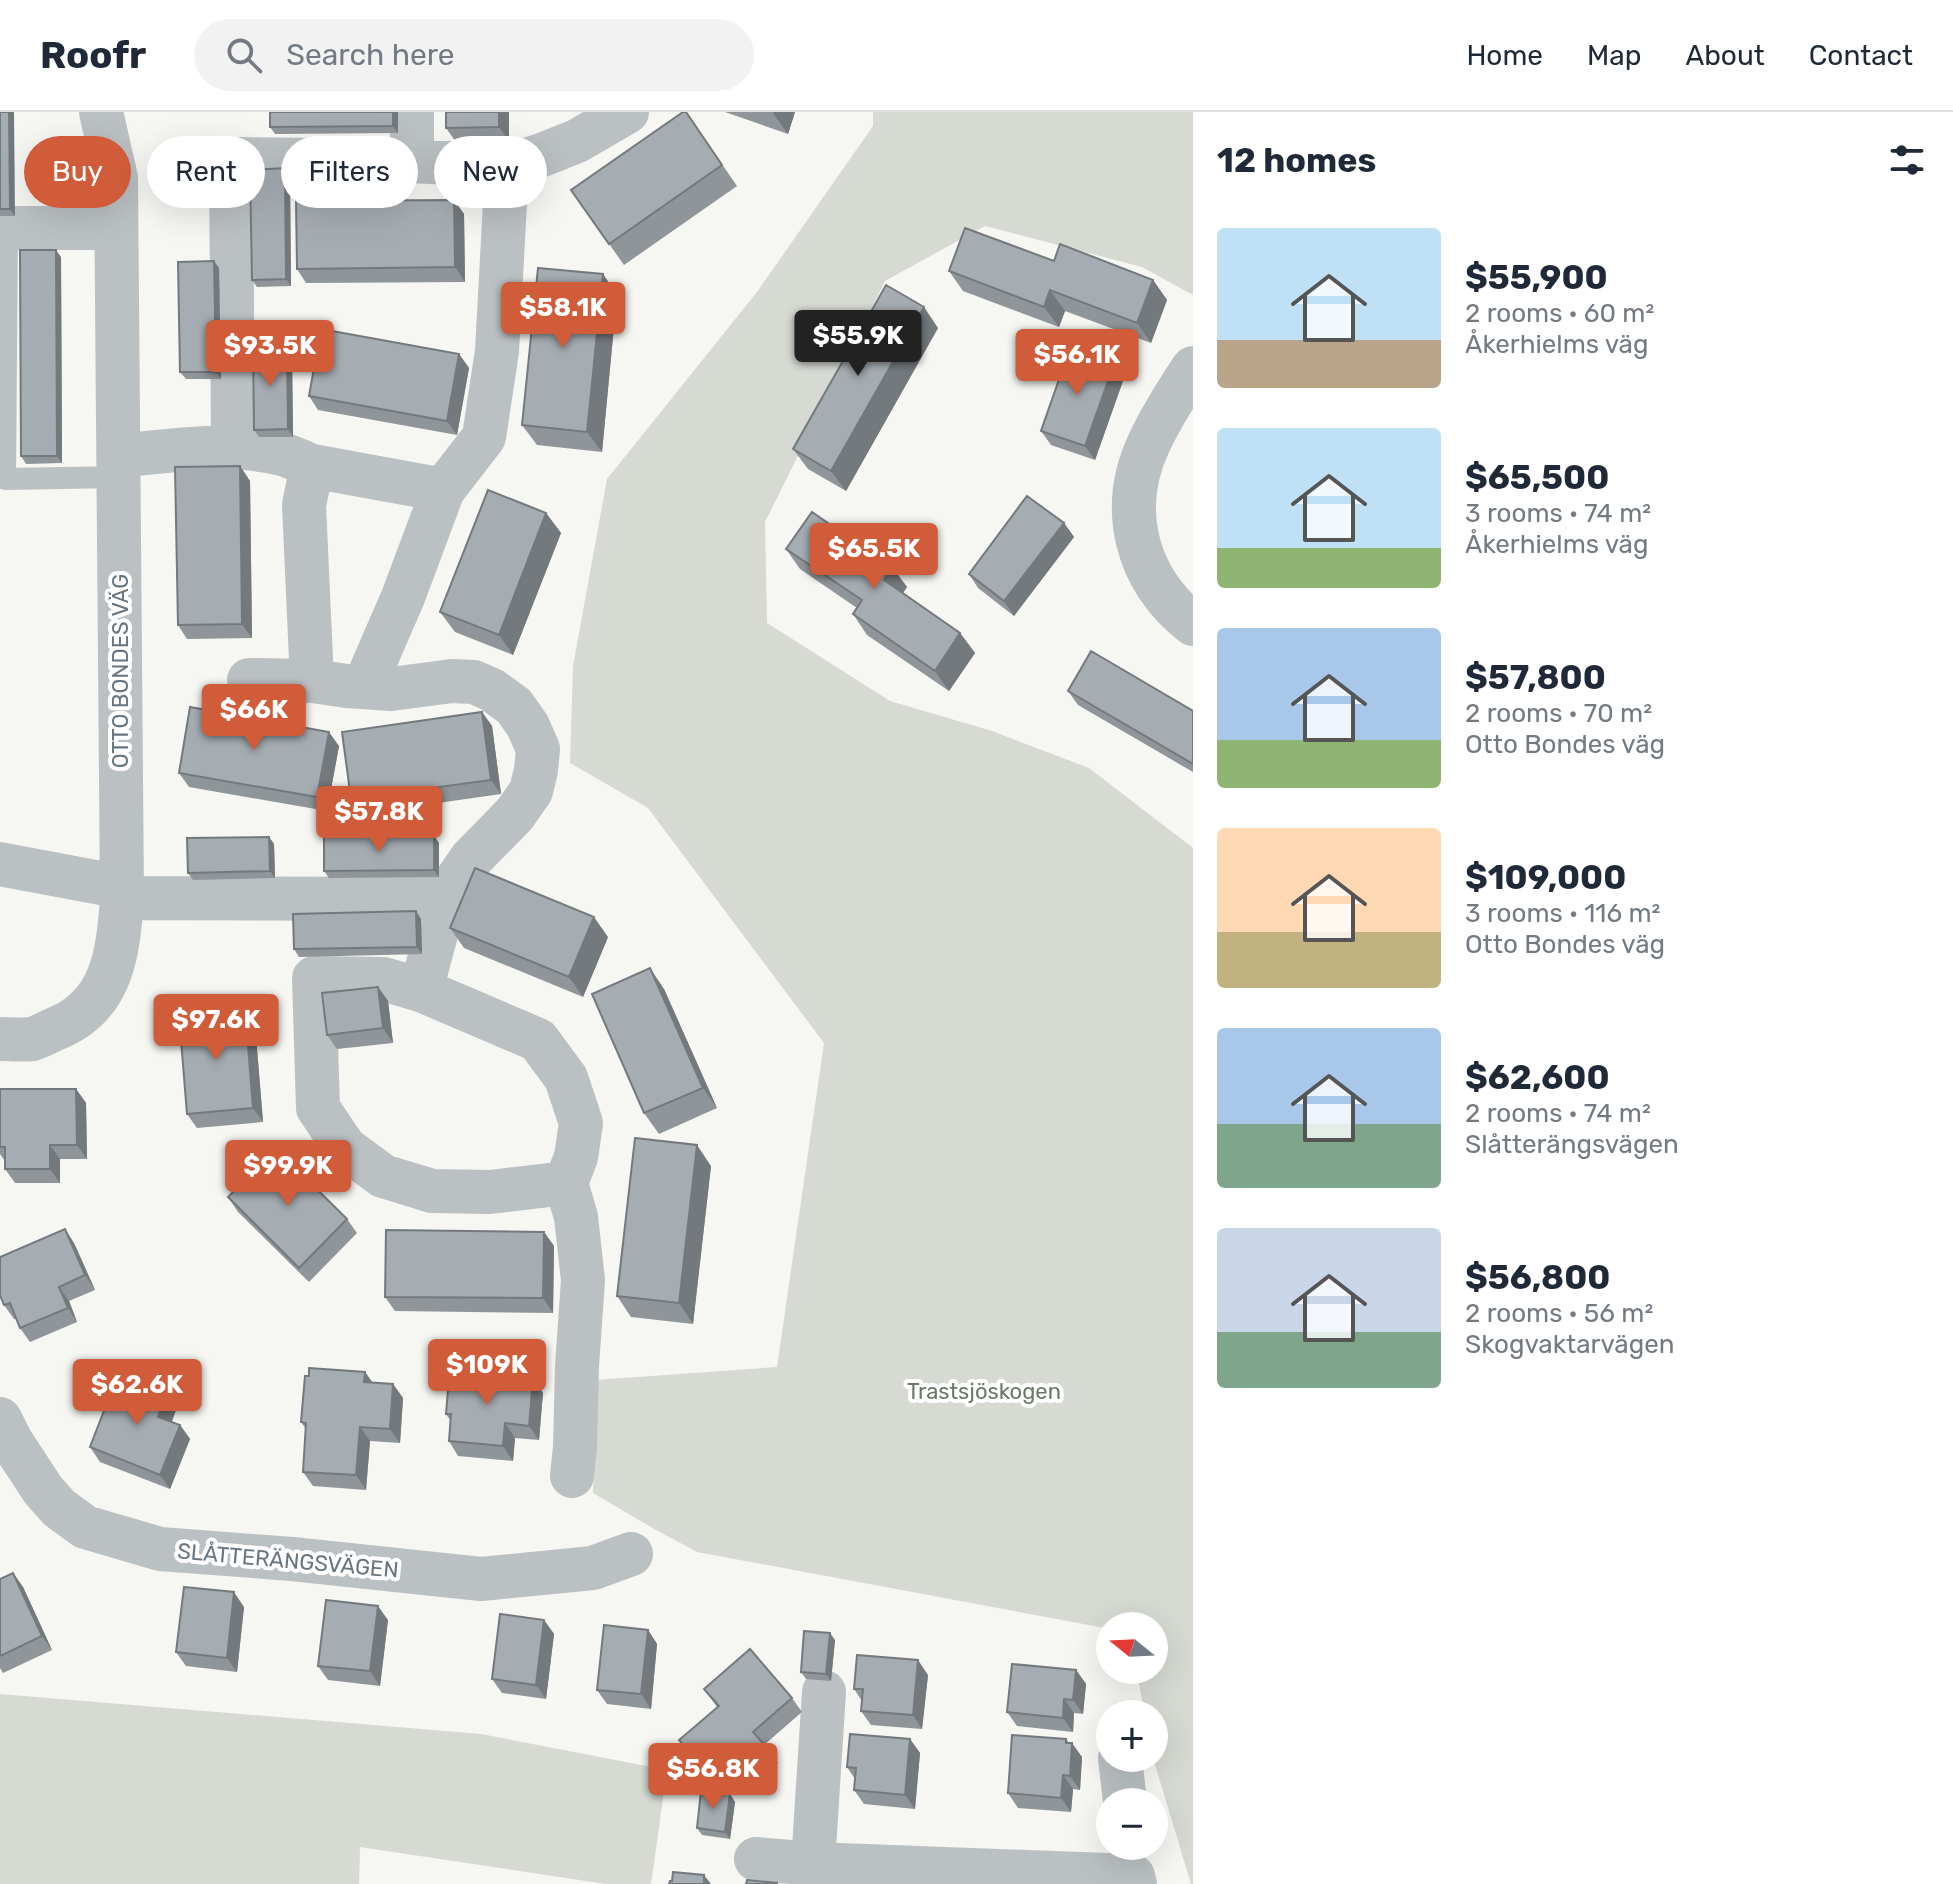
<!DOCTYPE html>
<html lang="en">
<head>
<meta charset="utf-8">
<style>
  body { margin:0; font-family:Rubik,sans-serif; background:#f2f2f3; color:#1f2937; height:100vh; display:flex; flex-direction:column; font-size:30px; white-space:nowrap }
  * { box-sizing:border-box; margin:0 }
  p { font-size:26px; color:#747a83 }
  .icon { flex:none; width:44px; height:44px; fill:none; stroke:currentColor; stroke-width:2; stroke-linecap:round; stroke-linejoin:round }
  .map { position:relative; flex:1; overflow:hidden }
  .details { display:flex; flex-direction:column; background:#fff; width:760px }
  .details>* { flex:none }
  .banner { position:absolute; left:24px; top:24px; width:760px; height:72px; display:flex; gap:16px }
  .needle { width:52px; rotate:288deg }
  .fabs { position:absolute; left:1096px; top:1500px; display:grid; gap:16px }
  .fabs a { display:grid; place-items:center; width:72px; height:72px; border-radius:50%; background:#fff; box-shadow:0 8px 32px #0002; font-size:40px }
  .price { position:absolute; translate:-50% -68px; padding:0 18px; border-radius:8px; background:#d05c39; color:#fff; font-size:26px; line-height:52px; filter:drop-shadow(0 2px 4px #0008) }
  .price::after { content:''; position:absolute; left:50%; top:48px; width:24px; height:18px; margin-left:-12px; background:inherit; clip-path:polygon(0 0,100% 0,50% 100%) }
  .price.active { background:#222; color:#fff }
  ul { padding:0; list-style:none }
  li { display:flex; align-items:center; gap:24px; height:200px; padding:0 24px }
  li span { display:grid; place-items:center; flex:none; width:224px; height:160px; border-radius:8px; color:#555 }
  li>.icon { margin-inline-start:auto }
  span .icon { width:96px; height:96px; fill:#fffc; stroke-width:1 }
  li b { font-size:34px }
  h2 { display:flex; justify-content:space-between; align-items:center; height:96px; padding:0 24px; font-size:34px }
  .tag { padding:0 28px; border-radius:36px; background:#fff; box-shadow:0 8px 32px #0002; font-size:28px; line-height:72px }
  .tag.active { background:#d05c39; color:#fff }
  header { display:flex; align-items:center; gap:48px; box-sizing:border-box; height:112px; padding:0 40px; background:#fff; border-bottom:2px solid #e0e1e3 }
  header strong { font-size:38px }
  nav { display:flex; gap:44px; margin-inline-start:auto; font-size:28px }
  .search { width:560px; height:72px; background:#f2f2f3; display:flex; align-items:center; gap:20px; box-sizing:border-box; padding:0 28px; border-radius:44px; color:#747a83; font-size:30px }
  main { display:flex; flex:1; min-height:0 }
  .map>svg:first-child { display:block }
</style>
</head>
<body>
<header>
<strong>Roofr</strong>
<div class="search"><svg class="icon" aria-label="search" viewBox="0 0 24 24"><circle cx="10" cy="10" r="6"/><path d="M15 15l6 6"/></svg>Search here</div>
<nav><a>Home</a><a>Map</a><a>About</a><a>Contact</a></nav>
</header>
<main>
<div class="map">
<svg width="1193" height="1772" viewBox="0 0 1193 1772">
  <rect width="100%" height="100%" fill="#f6f6f3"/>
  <path fill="#d6dad3" d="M 873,0 L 1193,0 L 1193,183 L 1142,155 L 985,114 L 885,169 L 765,410 L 767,511 L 890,589 L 992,619 L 1089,656 L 1193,736 L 1193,1772 L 1191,1772 L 1153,1646 L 1154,1602 L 1145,1602 L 1136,1558 L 1154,1558 L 1154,1514 L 1110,1514 L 1110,1517 L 697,1440 L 656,1418 L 593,1381 L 595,1268 L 777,1255 L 824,931 L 648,696 L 570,651 L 573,554 L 607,367 L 757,180 L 873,14 Z
    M 0,1582 L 481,1622 L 667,1658 L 651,1772 L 606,1772 L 360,1735 L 359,1772 L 0,1772 Z"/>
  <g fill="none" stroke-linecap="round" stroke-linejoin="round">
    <path stroke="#bbc0c3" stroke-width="22" d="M 7,116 L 5,367 L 119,365"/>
    <path stroke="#bbc0c3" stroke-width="44" d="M 412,0 L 412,49
      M 507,54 L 542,43 L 577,29 L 627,0
      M 0,116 L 116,116
      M 1193,256 C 1177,280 1161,305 1149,331 C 1118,397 1136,467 1193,512
      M 233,336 L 231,47 L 412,49 L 507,54 L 497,239 L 484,325 L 443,378
      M 119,344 C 169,339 233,329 282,342 C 292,345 302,350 312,354 L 304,393 L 312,569
      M 312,354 L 443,378 L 403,485 L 364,575
      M 249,568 L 312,569 L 347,574 L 391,577 L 452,569 L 474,570 L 492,578 L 514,594 L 528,614 L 538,637 L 536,658 L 531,679 L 515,702 L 471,747 L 443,787 L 436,822 L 421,878 L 383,867 L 314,866 L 318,996 L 345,1036 L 383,1064 L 432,1079 L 490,1080 L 566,1071
      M 0,752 L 122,775
      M 122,786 L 443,787
      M 421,878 L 538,928 L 566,966 L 581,1011 L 576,1045 L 566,1071 L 576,1105 L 583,1168 L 577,1254 L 575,1335 L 572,1364
      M 0,927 C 10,927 22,928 32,927 C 39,925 48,920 55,917 C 113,894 118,841 122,786 L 116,66 L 101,0
      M 0,1307 L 11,1329 L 43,1378 L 59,1396 L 85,1415 L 160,1437 L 292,1447 L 481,1467 L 593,1456 L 631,1442
      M 1120,1646 L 1125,1690
      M 756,1747 L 813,1752 L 1133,1764 L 1135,1772
      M 813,1752 L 824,1580"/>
  </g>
  <path fill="#8f9599" d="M 0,0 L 15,104 L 0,104 Z
    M 398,0 L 398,21 L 275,22 L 270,15 Z
    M 446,0 L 509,0 L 509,29 L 456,30 L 446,16 Z
    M 686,0 L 737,74 L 624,153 L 571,78 Z
    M 725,0 L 795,0 L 788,22 Z
    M 290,64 L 291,174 L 257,175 L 252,168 Z
    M 454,88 L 464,102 L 465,170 L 306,171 L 297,157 Z
    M 61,145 L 62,351 L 26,352 L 21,344 Z
    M 1054,149 L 1153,168 L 1167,188 L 1151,231 L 1065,199 L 1059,215 L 963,179 L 949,159 Z
    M 219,156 L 221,267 L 186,267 L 180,260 Z
    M 603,162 L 617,183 L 602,340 L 537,333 L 522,313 Z
    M 938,216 L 846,379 L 808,357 L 793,337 Z
    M 292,242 L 293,325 L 259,325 L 254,318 Z
    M 459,242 L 469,256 L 457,323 L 318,298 L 309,284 Z
    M 1114,252 L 1124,266 L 1095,348 L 1051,333 L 1041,319 Z
    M 240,354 L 250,369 L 252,526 L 187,527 L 178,513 Z
    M 546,401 L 561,421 L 513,543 L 455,520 L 440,500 Z
    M 1064,411 L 1074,425 L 1014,504 L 978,476 L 969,462 Z
    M 786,437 L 892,455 L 907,475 L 903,481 L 960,521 L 975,541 L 949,579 L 867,523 L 853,502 L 857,496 L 800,457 Z
    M 1068,579 L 1193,599 L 1193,660 L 1078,593 Z
    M 482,600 L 492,614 L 501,682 L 361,702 L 351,687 Z
    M 339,634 L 327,699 L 189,675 L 179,661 Z
    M 434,724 L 439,731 L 439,765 L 329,766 L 324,759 Z
    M 269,725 L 274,732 L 275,766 L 193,768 L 188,761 Z
    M 416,799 L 421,807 L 422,842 L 299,845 L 294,837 Z
    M 450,816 L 608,825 L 583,885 L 464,836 Z
    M 378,875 L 388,889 L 393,931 L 337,937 L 327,923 Z
    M 664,877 L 717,996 L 659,1022 L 644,1001 Z
    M 245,897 L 255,912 L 263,1010 L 197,1016 L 187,1002 Z
    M 0,977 L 76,977 L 86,991 L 87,1047 L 60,1047 L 60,1071 L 15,1071 L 5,1057 L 5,1049 L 0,1042 Z
    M 711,1054 L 693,1212 L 631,1205 L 617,1184 Z
    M 228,1085 L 347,1107 L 357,1121 L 309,1170 L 238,1100 Z
    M 544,1120 L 554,1134 L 553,1201 L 395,1199 L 385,1185 Z
    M 74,1131 L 95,1178 L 69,1189 L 77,1210 L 30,1230 L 20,1216 L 16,1207 L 14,1207 L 4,1193 Z
    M 365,1260 L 372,1270 L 393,1272 L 403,1286 L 400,1331 L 370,1329 L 366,1378 L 313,1374 L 303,1360 L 306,1317 L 301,1310 Z
    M 533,1267 L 543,1281 L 539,1328 L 515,1326 L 513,1349 L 458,1344 L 449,1329 L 450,1308 L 446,1302 L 453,1278 Z
    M 168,1278 L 178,1292 L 172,1310 L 180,1313 L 190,1327 L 170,1377 L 100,1350 L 90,1335 L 117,1295 Z
    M 13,1461 L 23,1475 L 52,1538 L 3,1561 L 0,1556 L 0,1467 Z
    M 244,1495 L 237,1560 L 186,1554 L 176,1540 Z
    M 388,1508 L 380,1574 L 328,1568 L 318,1554 Z
    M 544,1508 L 554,1522 L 546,1587 L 502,1581 L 492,1567 Z
    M 648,1518 L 657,1532 L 651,1597 L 607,1592 L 597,1578 Z
    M 835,1528 L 831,1569 L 806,1567 L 801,1560 Z
    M 1076,1558 L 1086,1572 L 1083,1602 L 1074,1601 L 1073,1620 L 1017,1614 L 1007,1600 Z
    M 928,1563 L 922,1617 L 871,1613 L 861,1599 L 862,1589 L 854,1577 Z
    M 704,1577 L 792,1586 L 802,1600 L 764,1633 L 778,1651 L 753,1673 L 746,1664 L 725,1682 L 735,1690 L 730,1727 L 702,1723 L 697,1716 L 722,1681 L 689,1642 L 679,1628 L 717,1595 Z
    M 910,1627 L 920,1641 L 915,1697 L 864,1692 L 854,1678 L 855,1667 L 847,1655 Z
    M 1069,1631 L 1082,1645 L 1080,1678 L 1073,1677 L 1071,1700 L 1018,1696 L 1008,1681 Z"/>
  <path fill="#74797d" d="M 9,0 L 14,0 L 15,104 L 10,97 Z
    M 393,0 L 398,0 L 398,21 L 393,14 Z
    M 499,0 L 509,0 L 509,29 L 499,15 Z
    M 774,0 L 795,0 L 788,22 L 773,1 Z
    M 285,56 L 290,64 L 291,174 L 286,167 Z
    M 454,88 L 464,102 L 465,170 L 455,155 Z
    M 56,138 L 61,145 L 62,351 L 57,344 Z
    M 214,149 L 219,156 L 221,267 L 216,260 Z
    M 603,162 L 617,183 L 602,340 L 587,320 Z
    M 1153,168 L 1167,188 L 1151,231 L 1137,211 Z
    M 1050,178 L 1065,199 L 1059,215 L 1044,195 Z
    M 924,195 L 938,216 L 846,379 L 831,359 Z
    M 287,235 L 292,242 L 293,325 L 288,317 Z
    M 459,242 L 469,256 L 457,323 L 447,309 Z
    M 1114,252 L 1124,266 L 1095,348 L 1085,334 Z
    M 240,354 L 250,369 L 252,526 L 242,512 Z
    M 546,401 L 561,421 L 513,543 L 499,523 Z
    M 1064,411 L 1074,425 L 1014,504 L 1004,489 Z
    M 892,455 L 907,475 L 898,488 L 884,468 Z
    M 960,521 L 975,541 L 949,579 L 935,559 Z
    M 482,600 L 492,614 L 501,682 L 491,668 Z
    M 329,620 L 339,634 L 327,699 L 317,685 Z
    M 434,724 L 439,731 L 439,765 L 434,758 Z
    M 269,725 L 274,732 L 275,766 L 270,759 Z
    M 416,799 L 421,807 L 422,842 L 417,835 Z
    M 594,805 L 608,825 L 583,885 L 569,865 Z
    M 650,856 L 664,877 L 717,996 L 703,976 Z
    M 378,875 L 388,889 L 393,931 L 383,916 Z
    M 245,897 L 255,912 L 263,1010 L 253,996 Z
    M 76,977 L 86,991 L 87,1047 L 77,1033 Z
    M 50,1033 L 60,1047 L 60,1071 L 50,1057 Z
    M 697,1033 L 711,1054 L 693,1212 L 679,1191 Z
    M 65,1117 L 74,1131 L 95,1178 L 85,1163 Z
    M 544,1120 L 554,1134 L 553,1201 L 543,1186 Z
    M 59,1175 L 69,1189 L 77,1210 L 68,1196 Z
    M 365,1260 L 375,1274 L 364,1270 Z
    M 533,1267 L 543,1281 L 539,1328 L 529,1314 Z
    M 393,1272 L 403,1286 L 400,1331 L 390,1317 Z
    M 168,1278 L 178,1292 L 168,1319 L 158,1305 Z
    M 505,1311 L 515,1326 L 513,1349 L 503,1334 Z
    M 180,1313 L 190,1327 L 170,1377 L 160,1363 Z
    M 360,1315 L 370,1329 L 366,1378 L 356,1363 Z
    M 13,1461 L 23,1475 L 52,1538 L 42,1524 Z
    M 234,1480 L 244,1495 L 237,1560 L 227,1546 Z
    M 378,1494 L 388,1508 L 380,1574 L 370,1559 Z
    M 544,1508 L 554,1522 L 546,1587 L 536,1573 Z
    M 648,1518 L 657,1532 L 651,1597 L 641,1582 Z
    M 830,1521 L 835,1528 L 831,1569 L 826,1562 Z
    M 918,1548 L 928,1563 L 922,1617 L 913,1603 Z
    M 1076,1558 L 1086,1572 L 1083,1602 L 1073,1588 Z
    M 1064,1587 L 1074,1601 L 1073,1620 L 1063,1606 Z
    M 910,1627 L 920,1641 L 915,1697 L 905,1683 Z
    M 1066,1627 L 1072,1635 L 1072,1631 L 1082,1645 L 1080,1678 L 1070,1664 Z
    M 1063,1663 L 1073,1677 L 1071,1700 L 1061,1686 Z
    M 730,1682 L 735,1690 L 730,1727 L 725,1720 Z
    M 704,1763 L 711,1772 L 704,1772 Z"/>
  <path fill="#a6adb2" stroke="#74797d" stroke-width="2" d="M 0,0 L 9,0 L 10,97 L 0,97 Z
    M 270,0 L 393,0 L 393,14 L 270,15 Z
    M 446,0 L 499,0 L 499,15 L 446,16 Z
    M 683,0 L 686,0 L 722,53 L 609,132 L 571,78 Z
    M 285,56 L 286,167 L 252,168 L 250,58 Z
    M 454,88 L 455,155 L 297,157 L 296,89 Z
    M 965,116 L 1054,149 L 1060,132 L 1153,168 L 1137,211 L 1050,178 L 1044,195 L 949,159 Z
    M 20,138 L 56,138 L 57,344 L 21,344 Z
    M 214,149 L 216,260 L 180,260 L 178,150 Z
    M 538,156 L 603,162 L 587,320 L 522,313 Z
    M 886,173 L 924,195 L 831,359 L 793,337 Z
    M 321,217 L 459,242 L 447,309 L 309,284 Z
    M 253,235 L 287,235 L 288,317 L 254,318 Z
    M 1070,236 L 1114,252 L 1085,334 L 1041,319 Z
    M 240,354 L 242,512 L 178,513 L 175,355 Z
    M 488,378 L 546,401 L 499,523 L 440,500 Z
    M 1027,384 L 1064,411 L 1004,489 L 969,462 Z
    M 812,400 L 892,455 L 884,468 L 960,521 L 935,559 L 853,502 L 862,488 L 786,437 Z
    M 1091,539 L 1193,599 L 1193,652 L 1068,579 Z
    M 190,595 L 329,620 L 317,685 L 179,661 Z
    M 482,600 L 491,668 L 351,687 L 342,620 Z
    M 434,724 L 434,758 L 324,759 L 324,725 Z
    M 269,725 L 270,759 L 188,761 L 187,726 Z
    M 475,756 L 594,805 L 569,865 L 450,816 Z
    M 416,799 L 417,835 L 294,837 L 293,802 Z
    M 650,856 L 703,976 L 644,1001 L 592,882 Z
    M 378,875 L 383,916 L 327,923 L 322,881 Z
    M 245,897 L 253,996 L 187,1002 L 179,903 Z
    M 0,977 L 76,977 L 77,1033 L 50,1033 L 50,1057 L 5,1057 L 5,1035 L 0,1035 Z
    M 635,1026 L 697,1033 L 679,1191 L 617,1184 Z
    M 276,1037 L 347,1107 L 299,1156 L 228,1085 Z
    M 65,1117 L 85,1163 L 59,1175 L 68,1196 L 20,1216 L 10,1191 L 4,1193 L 0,1183 L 0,1145 Z
    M 386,1118 L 544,1120 L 543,1186 L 385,1185 Z
    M 309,1256 L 365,1260 L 364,1270 L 393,1272 L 390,1317 L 360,1315 L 356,1363 L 303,1360 L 306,1311 L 301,1310 L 305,1264 L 309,1264 Z
    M 454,1259 L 533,1267 L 529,1314 L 505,1311 L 503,1334 L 449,1329 L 451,1302 L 446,1302 L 448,1278 L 453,1278 Z
    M 129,1263 L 168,1278 L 158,1305 L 180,1313 L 160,1363 L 90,1335 L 107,1291 L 117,1295 Z
    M 13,1461 L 42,1524 L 0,1544 L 0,1467 Z
    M 184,1475 L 234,1480 L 227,1546 L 176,1540 Z
    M 326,1488 L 378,1494 L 370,1559 L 318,1554 Z
    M 500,1502 L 544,1508 L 536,1573 L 492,1567 Z
    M 604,1513 L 648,1518 L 641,1582 L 597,1578 Z
    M 804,1519 L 830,1521 L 826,1562 L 801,1560 Z
    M 750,1537 L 792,1586 L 753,1620 L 768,1637 L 743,1658 L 736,1650 L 714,1669 L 679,1628 L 719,1594 L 704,1577 Z
    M 857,1543 L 918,1548 L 913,1603 L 861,1599 L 863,1577 L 854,1577 Z
    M 1012,1552 L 1076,1558 L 1073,1588 L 1064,1587 L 1063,1606 L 1007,1600 Z
    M 850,1622 L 910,1627 L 905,1683 L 854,1678 L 856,1656 L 847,1655 Z
    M 1012,1623 L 1066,1627 L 1066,1631 L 1072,1631 L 1070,1664 L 1063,1663 L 1061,1686 L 1008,1681 Z
    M 701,1679 L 730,1682 L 725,1720 L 697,1716 Z
    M 673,1760 L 704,1763 L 704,1772 L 669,1772 L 670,1769 L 672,1769 Z
    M 747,1768 L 777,1771 L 777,1772 L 746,1772 Z"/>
  <g text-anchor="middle" stroke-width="8" stroke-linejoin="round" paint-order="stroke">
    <g font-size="22" fill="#687681" stroke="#fff">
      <text transform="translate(120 559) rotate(-90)" y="8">OTTO BONDES VÄG</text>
      <text transform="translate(288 1448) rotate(5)" y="8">SLÅTTERÄNGSVÄGEN</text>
    </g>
    <g font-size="22" fill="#6a7966" stroke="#fff">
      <text x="984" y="1287">Trastsjöskogen</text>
    </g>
  </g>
</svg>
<div class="fabs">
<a><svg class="needle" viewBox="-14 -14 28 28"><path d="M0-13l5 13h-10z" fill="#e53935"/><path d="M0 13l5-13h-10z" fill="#747a83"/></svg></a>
<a>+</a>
<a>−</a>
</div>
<b class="price" style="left:563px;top:238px">$58.1K</b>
<b class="price active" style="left:858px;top:266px">$55.9K</b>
<b class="price" style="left:270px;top:276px">$93.5K</b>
<b class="price" style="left:1077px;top:285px">$56.1K</b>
<b class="price" style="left:874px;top:479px">$65.5K</b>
<b class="price" style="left:254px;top:640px">$66K</b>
<b class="price" style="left:379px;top:742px">$57.8K</b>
<b class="price" style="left:216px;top:950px">$97.6K</b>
<b class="price" style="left:288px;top:1096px">$99.9K</b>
<b class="price" style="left:487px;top:1295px">$109K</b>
<b class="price" style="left:137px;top:1315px">$62.6K</b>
<b class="price" style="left:713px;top:1699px">$56.8K</b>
<div class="banner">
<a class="tag active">Buy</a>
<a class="tag">Rent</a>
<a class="tag">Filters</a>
<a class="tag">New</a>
</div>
</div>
<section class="details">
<h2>12 homes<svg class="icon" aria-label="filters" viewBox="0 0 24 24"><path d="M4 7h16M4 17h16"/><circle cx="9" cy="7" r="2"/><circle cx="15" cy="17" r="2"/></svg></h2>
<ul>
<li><span style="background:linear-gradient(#bfe0f5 70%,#b9a48a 0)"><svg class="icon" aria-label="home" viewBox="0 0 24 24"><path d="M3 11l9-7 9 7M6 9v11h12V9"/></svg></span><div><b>$55,900</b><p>2 rooms · 60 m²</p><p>Åkerhielms väg</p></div></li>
<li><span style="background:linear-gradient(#bfe0f5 75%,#8fb573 0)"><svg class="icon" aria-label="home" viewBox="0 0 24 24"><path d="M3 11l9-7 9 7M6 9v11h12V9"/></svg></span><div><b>$65,500</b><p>3 rooms · 74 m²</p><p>Åkerhielms väg</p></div></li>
<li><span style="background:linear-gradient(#a9c7e8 70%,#8fb573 0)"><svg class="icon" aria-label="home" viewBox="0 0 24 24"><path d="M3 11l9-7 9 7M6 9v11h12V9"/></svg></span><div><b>$57,800</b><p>2 rooms · 70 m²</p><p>Otto Bondes väg</p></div></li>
<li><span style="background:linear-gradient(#ffd9b3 65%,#c2b280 0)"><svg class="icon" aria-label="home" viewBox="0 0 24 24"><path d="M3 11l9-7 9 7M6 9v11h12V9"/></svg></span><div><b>$109,000</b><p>3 rooms · 116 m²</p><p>Otto Bondes väg</p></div></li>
<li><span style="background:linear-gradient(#a9c7e8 60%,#7fa58c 0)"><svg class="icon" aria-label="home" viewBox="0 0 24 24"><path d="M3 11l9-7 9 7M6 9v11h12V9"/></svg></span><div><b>$62,600</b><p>2 rooms · 74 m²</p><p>Slåtterängsvägen</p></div></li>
<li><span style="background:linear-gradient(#c9d6e8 65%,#7fa58c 0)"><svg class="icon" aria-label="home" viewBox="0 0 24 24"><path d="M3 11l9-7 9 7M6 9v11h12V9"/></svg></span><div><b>$56,800</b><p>2 rooms · 56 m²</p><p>Skogvaktarvägen</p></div></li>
</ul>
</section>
</main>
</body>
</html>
